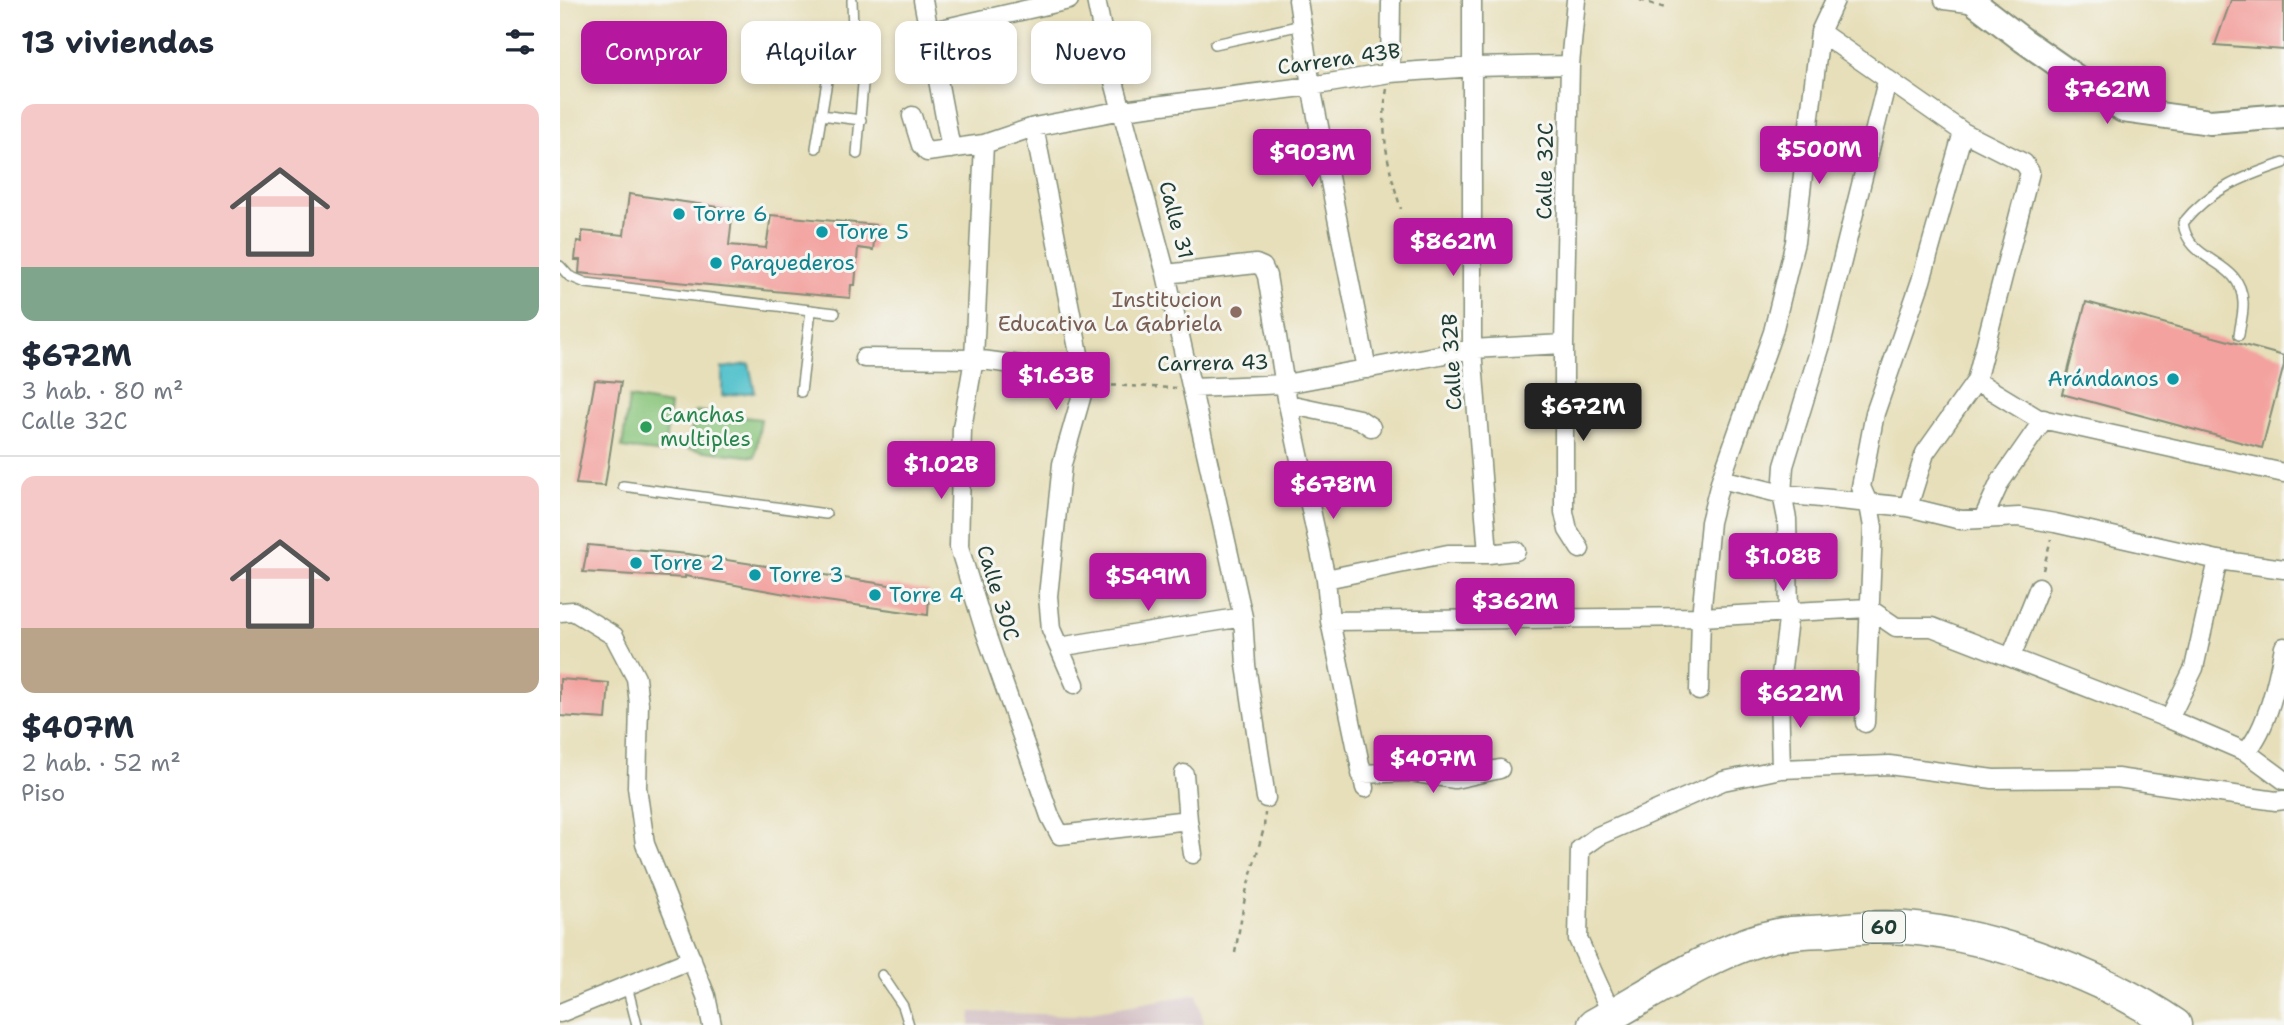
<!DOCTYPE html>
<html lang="es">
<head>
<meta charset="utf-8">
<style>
  body { margin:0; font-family:"Shantell Sans",sans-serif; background:#f6f6f7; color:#1f2937; height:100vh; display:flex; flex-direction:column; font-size:26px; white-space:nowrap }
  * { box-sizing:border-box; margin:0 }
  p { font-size:23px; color:#747a83 }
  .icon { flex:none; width:38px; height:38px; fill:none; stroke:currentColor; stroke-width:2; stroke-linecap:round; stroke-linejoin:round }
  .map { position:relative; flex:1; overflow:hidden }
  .side { display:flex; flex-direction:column; background:#fff; width:560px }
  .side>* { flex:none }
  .top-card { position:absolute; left:21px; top:21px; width:665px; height:63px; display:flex; gap:14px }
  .price { position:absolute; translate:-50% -60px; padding:0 16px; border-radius:7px; background:#b5179e; color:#fff; font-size:23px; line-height:46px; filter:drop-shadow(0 2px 4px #0008) }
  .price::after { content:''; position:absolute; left:50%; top:42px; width:21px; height:16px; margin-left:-10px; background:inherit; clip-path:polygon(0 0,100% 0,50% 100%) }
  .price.on { background:#222; color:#fff }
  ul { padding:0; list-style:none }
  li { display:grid; align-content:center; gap:14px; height:371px; padding:0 21px }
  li+li { border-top:2px solid #e0e1e3 }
  li span { display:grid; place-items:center; height:217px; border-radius:14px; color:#555 }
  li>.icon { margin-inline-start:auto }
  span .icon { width:126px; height:126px; fill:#fffc; stroke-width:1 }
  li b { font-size:30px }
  h2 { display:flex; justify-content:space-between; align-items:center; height:84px; padding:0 21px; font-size:30px }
  .chip { padding:0 24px; border-radius:14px; background:#fff; box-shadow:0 4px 10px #0003; font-size:24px; line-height:63px }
  .chip.on { background:#b5179e; color:#fff }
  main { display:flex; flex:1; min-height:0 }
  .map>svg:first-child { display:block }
</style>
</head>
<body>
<main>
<section class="side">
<h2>13 viviendas<svg class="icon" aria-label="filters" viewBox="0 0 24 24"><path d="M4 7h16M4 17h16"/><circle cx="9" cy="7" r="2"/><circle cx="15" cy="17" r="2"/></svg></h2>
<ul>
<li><span style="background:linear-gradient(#f6c9c9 75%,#7fa58c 0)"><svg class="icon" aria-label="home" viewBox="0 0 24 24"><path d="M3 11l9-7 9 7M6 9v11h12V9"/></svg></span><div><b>$672M</b><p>3 hab. · 80 m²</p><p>Calle 32C</p></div></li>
<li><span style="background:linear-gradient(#f6c9c9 70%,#b9a48a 0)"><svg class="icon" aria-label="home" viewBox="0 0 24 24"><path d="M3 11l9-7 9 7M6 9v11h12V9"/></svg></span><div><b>$407M</b><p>2 hab. · 52 m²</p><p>Piso</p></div></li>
</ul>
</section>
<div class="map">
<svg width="1724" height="1025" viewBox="0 0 1724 1025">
  <rect width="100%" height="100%" fill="#f6f6f2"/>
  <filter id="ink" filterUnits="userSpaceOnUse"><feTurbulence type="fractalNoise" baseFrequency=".0143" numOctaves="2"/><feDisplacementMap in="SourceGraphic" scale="14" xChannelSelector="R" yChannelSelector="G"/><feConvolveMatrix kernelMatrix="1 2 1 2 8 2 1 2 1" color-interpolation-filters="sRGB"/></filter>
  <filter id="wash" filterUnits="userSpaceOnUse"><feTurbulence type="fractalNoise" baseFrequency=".00686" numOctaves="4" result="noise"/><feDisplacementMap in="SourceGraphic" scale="28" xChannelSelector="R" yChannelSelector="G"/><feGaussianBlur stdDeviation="1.57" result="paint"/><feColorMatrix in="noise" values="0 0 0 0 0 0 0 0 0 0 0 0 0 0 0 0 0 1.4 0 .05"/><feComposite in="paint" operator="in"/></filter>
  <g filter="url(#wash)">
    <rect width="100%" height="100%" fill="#e7dfba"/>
    <path fill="#d2bec3" d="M 637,994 L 644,1025 L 410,1025 L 411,1012 L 513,1015 Z"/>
    <path fill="#89c57b" stroke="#548158" stroke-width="2" d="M 69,398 L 110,405 L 104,453 L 62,448 Z
      M 135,411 L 201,419 L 195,457 L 128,449 Z"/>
    <path fill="#55c2cc" stroke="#3a8080" stroke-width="2" d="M 189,364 L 195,392 L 162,396 L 162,368 Z"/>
    <g id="blocks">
      <path fill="#f3a29f" d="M 1671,0 L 1724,0 L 1724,50 L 1655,45 Z
        M 69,194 L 173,209 L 169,245 L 206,248 L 211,215 L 316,225 L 313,250 L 298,248 L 295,285 L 291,285 L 290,298 L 19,273 L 20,260 L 15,260 L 17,241 L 22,242 L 22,231 L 64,235 Z
        M 1526,302 L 1724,356 L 1724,365 L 1702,448 L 1502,394 Z
        M 35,380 L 61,382 L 45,486 L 16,484 Z
        M 28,545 L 128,554 L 369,591 L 368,615 L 259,600 L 125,576 L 125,578 L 23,572 Z
        M 0,679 L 49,683 L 46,719 L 0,716 Z"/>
    </g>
  </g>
  <g filter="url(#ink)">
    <use href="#blocks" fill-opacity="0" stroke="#838e77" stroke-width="2"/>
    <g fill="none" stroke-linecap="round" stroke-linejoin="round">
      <g stroke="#838e77" stroke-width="12">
        <path id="lane" d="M 292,0 L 293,31 L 303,84 L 297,154
          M 655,44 L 742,25
          M 261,115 L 301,120
          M 256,148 L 270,63 C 281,57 288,58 300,62
          M 0,266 L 9,276 L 26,283 L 275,313
          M 1679,335 C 1680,325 1684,313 1683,302 C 1681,258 1629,265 1623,223 C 1650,189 1685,176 1724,163
          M 241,392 L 251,310
          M 63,486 L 266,514
          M 322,975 L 343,1006 L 349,1025
          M 67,986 L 77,1025"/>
      </g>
      <g stroke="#838e77" stroke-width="21">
        <path id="street" d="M 363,0 L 391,149
          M 536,0 L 549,63 L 606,274 L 683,617 L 686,665 L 706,798
          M 738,0 L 751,86 L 807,369
          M 912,0 L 912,349 L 928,554
          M 1016,0 L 1010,65 L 1004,344 L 1004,512 L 1008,530 L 1020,549
          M 1384,0 L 1417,4
          M 368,32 L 509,0
          M 1260,32 L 1403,132 L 1464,163 L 1470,172 L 1416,381 L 1365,453 L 1348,507
          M 830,73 L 831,0
          M 352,116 L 361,145 L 367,152 L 424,144 L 474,127 L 563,110 L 751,86 L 830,73 L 914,67 L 1010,65
          M 474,127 L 525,384 L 502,464 L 488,596 L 491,629 L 515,684
          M 424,144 L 414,359 L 402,428 L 399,547 L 425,631 L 490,816 L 500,835 L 628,820 L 624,774
          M 606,274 L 696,264 L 703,267 L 707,276 L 728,404 L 766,579 L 770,621 L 805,788
          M 304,358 L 414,359 L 476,367
          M 1416,381 L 1477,418 L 1724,473
          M 633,388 L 725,384 L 912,349 L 1004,344
          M 728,404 L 799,419 L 811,427
          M 1161,479 L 1222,494 L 1348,507 L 1401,520 L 1459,517 L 1495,523 L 1658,560 L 1724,569
          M 1423,519 L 1440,482 L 1484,419
          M 766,579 L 888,554 L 928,554 L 956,551
          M 0,612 L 13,611 L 54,636 L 76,678 L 79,704 L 77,787 L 85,844 L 146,996 L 152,1025
          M 770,621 L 1141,617 L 1308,608 L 1336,627 L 1372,627 L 1609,719 L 1686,752 L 1724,780
          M 499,647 L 683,617
          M 1451,657 L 1479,587
          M 1139,691 L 1141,617 L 1150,522 L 1161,479 L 1213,332 L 1235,242 L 1260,32 L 1275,0
          M 1609,719 L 1634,668 L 1658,560
          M 1305,723 L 1313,527 L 1309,505 L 1301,487 L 1315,413 L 1361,281 L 1403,132
          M 1686,752 C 1708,728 1718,678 1724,647
          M 1221,769 L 1219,691 L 1229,612 L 1227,519 L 1222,494 L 1224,466 L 1261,345 L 1327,81
          M 801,774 L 850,772 L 895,779 L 940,769
          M 628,820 L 633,854
          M 0,1013 L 132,959
          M 1052,1015 L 1018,939 L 1020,849 L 1038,836 L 1163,781 L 1221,769 L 1329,765 L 1433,779 L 1557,778 L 1716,801 L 1724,800"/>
      </g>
      <g stroke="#838e77" stroke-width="28">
        <path id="secondary" d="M 1411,0 L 1463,40 L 1563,110 L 1650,122 L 1724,116"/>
      </g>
      <g stroke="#838e77" stroke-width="35">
        <path id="highway" d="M 1034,1025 C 1085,997 1150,953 1205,938 C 1226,932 1246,932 1268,931 C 1287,929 1307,927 1326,927 C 1418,929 1540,973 1615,1025"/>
      </g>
      <path stroke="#838e77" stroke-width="2.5" stroke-dasharray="5 5" stroke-linecap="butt" d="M 1080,0 L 1105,8
        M 827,89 C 819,130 829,171 841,209
        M 492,373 L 509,379
        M 542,385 L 616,388
        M 1483,570 L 1491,539
        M 675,953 L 686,892 L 704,828 L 705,813"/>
      <use href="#lane" stroke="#fff" stroke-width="9"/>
      <use href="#street" stroke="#fff" stroke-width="18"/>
      <use href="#secondary" stroke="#fff" stroke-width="24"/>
      <use href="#highway" stroke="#fff" stroke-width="32"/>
    </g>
  </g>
  <g fill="#0f9aa8" stroke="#f6f6f2" stroke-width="2.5">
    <circle cx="119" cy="214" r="7"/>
    <circle cx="262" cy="232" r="7"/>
    <circle cx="156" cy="263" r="7"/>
    <circle cx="1613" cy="379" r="7"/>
    <circle cx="76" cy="563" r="7"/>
    <circle cx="195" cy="575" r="7"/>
    <circle cx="315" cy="595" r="7"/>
  </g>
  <circle fill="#8d6e63" stroke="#f6f6f2" stroke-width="2.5" cx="676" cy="312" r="7"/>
  <circle fill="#2e9e5b" stroke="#f6f6f2" stroke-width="2.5" cx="86" cy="427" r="7"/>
  <g text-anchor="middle" stroke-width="6" stroke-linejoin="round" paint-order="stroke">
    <rect fill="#f6f6f2" stroke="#60746d" stroke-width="2" x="1303" y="911.5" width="42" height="31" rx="5"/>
    <g font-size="19" font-weight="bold" fill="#1f3d34">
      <text x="1324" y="934">60</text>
    </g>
    <g font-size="21" fill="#1f3d34" stroke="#f6f6f2">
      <text transform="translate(779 59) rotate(-8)" y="7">Carrera 43B</text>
      <text transform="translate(985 171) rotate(-89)" y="7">Calle 32C</text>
      <text transform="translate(616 220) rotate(75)" y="7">Calle 31</text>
      <text transform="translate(892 362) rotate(-93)" y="7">Calle 32B</text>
      <text transform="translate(653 363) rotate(-1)" y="7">Carrera 43</text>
      <text transform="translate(438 593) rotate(73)" y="7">Calle 30C</text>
    </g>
    <g font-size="21" fill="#0d838f" stroke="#f6f6f2" text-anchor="start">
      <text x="133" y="221">Torre 6</text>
      <text x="276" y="239">Torre 5</text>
      <text x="170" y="270">Parquederos</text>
      <text x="1599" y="386" text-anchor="end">Arándanos</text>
      <text x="90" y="570">Torre 2</text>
      <text x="209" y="582">Torre 3</text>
      <text x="329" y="602">Torre 4</text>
    </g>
    <g font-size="21" fill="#785e54" stroke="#f6f6f2" text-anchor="end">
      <text x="662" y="307">Institucion<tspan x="662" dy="24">Educativa La Gabriela</tspan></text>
    </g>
    <g font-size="21" fill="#27864d" stroke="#f6f6f2" text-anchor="start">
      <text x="100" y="422">Canchas<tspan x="100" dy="24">multiples</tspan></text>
    </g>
  </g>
</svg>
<b class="price" style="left:1547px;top:126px">$762M</b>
<b class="price" style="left:1259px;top:186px">$500M</b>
<b class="price" style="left:752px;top:189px">$903M</b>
<b class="price" style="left:893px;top:278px">$862M</b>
<b class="price" style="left:496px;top:412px">$1.63B</b>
<b class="price on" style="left:1023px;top:443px">$672M</b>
<b class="price" style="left:381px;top:501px">$1.02B</b>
<b class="price" style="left:773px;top:521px">$678M</b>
<b class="price" style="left:1223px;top:593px">$1.08B</b>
<b class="price" style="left:588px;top:613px">$549M</b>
<b class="price" style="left:955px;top:638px">$362M</b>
<b class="price" style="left:1240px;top:730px">$622M</b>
<b class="price" style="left:873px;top:795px">$407M</b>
<div class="top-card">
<a class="chip on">Comprar</a>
<a class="chip">Alquilar</a>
<a class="chip">Filtros</a>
<a class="chip">Nuevo</a>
</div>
</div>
</main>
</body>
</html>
